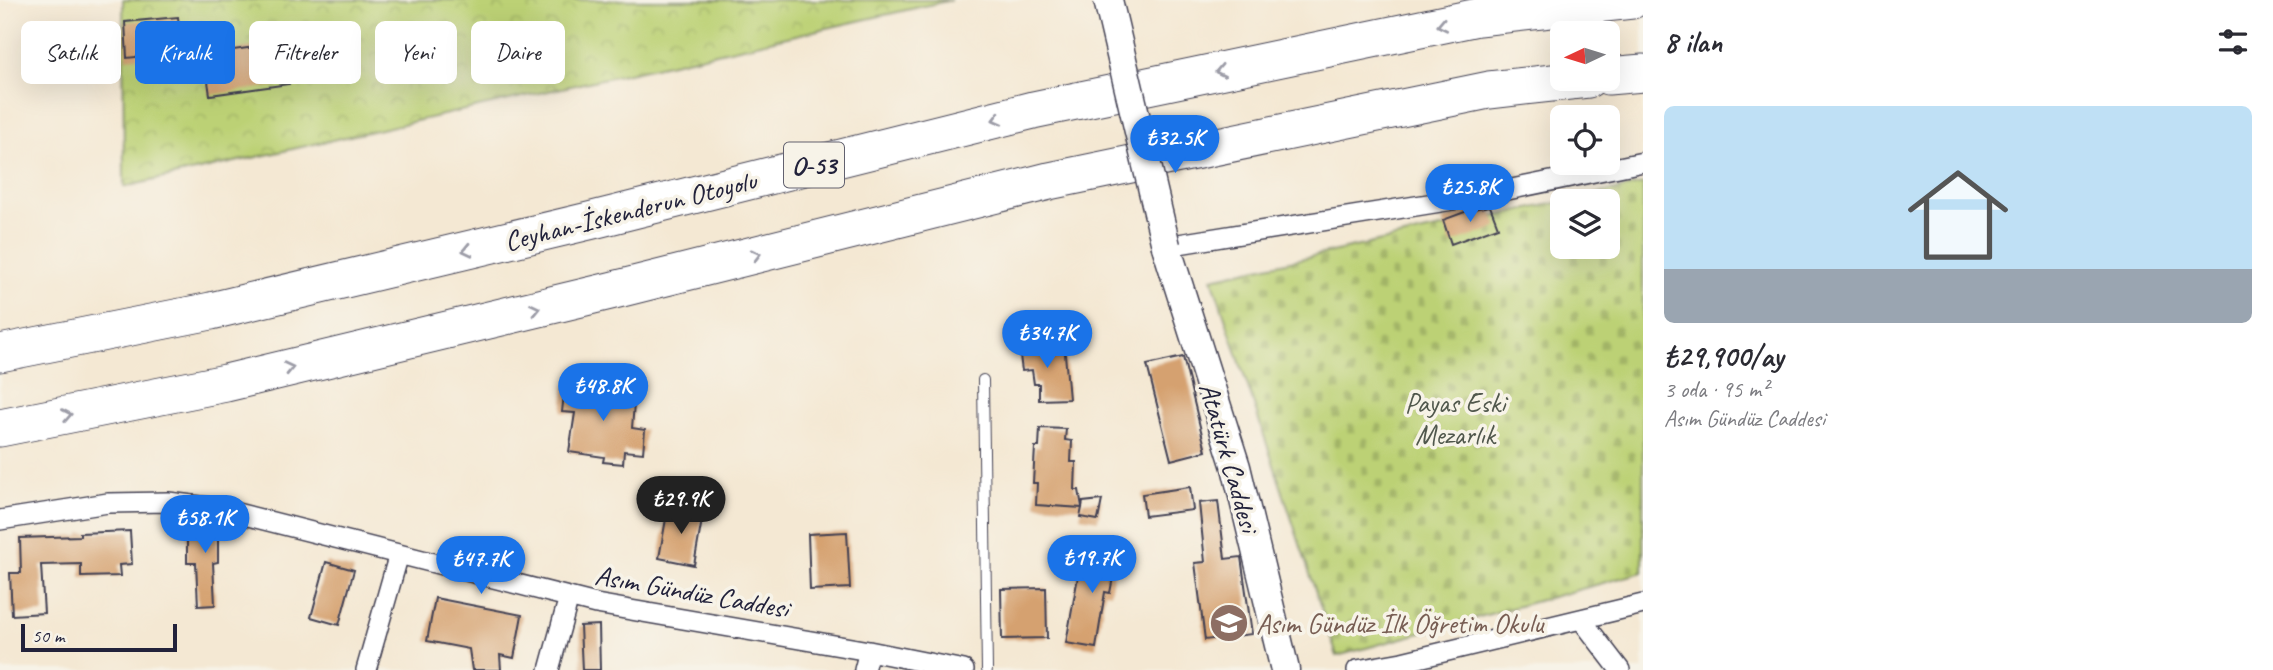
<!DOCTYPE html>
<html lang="tr">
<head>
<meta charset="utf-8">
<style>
  body { margin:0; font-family:Caveat,sans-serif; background:#f7f7f7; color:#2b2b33; height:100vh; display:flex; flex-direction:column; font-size:26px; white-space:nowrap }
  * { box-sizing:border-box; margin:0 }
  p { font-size:23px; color:#7c7c81 }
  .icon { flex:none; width:38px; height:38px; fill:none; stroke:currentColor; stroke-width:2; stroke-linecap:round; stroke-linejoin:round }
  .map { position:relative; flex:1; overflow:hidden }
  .panel { display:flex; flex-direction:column; background:#fff; width:630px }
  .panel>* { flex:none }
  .banner { position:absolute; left:21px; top:21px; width:665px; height:63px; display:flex; gap:14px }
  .needle { width:46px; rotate:266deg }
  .tools { position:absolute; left:1550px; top:21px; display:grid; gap:14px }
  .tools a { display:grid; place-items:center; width:70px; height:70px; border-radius:10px; background:#fff; box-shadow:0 7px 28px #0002; font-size:35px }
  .scale { position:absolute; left:21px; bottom:18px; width:156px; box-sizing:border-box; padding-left:7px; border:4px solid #22223b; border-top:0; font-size:19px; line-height:24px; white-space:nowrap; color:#22223b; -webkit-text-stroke:5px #f7f3e8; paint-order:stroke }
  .price { position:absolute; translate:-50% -60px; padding:0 16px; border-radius:24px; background:#1a73e8; color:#fff; font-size:23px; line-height:46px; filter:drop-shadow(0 2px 4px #0008) }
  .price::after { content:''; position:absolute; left:50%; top:42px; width:21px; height:16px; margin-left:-10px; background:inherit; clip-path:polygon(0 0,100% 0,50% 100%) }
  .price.current { background:#222; color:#fff }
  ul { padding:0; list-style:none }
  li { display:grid; align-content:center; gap:14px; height:371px; padding:0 21px }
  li+li { border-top:2px solid #e1e1e2 }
  li span { display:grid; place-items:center; height:217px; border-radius:10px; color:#555 }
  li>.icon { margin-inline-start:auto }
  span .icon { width:126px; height:126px; fill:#fffc; stroke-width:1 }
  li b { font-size:30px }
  h2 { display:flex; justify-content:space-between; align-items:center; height:84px; padding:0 21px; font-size:30px }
  .tag { padding:0 24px; border-radius:10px; background:#fff; box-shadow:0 7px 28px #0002; font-size:24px; line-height:63px }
  .tag.current { background:#1a73e8; color:#fff }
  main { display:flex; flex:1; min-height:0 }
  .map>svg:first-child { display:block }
</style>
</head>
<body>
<main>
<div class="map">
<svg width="1643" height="670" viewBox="0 0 1643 670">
  <defs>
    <pattern id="cemetery-stones" width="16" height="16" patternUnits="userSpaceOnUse" patternTransform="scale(1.75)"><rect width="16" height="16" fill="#bcd175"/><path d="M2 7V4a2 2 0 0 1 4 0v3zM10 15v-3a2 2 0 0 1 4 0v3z" fill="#a1b366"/></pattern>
    <pattern id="park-crowns" width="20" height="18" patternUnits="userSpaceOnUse" patternTransform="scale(1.75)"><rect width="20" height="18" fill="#bcd175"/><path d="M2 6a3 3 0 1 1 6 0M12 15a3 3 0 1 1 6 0" fill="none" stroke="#a1b366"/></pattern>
  </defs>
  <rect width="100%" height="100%" fill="#f7f3e8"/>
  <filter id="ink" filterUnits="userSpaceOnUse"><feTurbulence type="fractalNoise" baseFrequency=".0143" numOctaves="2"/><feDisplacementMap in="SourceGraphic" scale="14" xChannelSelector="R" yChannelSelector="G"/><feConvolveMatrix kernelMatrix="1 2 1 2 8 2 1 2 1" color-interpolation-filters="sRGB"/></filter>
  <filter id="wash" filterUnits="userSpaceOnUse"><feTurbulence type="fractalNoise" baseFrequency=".00686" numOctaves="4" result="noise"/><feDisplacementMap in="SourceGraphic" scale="28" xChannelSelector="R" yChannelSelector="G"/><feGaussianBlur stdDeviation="1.57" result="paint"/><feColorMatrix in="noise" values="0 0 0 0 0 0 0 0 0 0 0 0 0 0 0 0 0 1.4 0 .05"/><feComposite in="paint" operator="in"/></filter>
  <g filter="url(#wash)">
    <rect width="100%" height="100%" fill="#f4e8d3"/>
    <path fill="url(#cemetery-stones)" stroke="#6f7a58" stroke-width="2" fill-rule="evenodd" d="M 1643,184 L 1643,572 L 1337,656 L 1212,278 ZM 1563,201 L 1608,201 L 1608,247 L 1563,247 Z"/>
    <path fill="url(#park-crowns)" stroke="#6f7a58" stroke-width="2" d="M 123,0 L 951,0 L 124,187 Z"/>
    <g id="blocks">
      <path fill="#d5a170" d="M 178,17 L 182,52 L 127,58 L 125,22 Z
        M 283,43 L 289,84 L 210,95 L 204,54 Z
        M 1490,206 L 1498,227 L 1451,244 L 1443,220 L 1473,209 Z
        M 1064,343 L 1069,399 L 1039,400 L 1039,384 L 1034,384 L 1032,370 L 1022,371 L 1019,348 Z
        M 1183,357 L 1206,451 L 1171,460 L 1147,365 Z
        M 565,385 L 635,392 L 632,428 L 645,430 L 643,453 L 624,451 L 623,464 L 603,462 L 604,457 L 569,452 L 575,413 L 562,412 Z
        M 1040,428 L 1066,429 L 1065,440 L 1072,441 L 1071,462 L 1076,462 L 1075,490 L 1079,490 L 1082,507 L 1083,502 L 1102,500 L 1098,520 L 1080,517 L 1082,508 L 1036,505 L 1037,483 L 1033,483 L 1035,447 L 1039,447 Z
        M 1190,487 L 1193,510 L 1145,516 L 1142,494 Z
        M 1218,501 L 1225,559 L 1241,557 L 1252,634 L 1205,640 L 1195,563 L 1205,562 L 1199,503 Z
        M 668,508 L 703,514 L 694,565 L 659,558 Z
        M 214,520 L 228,523 L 228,537 L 218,537 L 218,562 L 213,563 L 215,605 L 198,606 L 196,563 L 187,563 L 187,521 Z
        M 130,531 L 132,564 L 119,565 L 120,576 L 81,577 L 81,564 L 41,565 L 44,613 L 12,615 L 10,573 L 21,573 L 20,538 L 80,536 L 80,533 Z
        M 847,532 L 850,588 L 810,590 L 808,534 Z
        M 1095,541 L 1119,546 L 1110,593 L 1105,592 L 1096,648 L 1066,643 L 1081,560 L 1091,562 Z
        M 326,562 L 354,570 L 339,625 L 311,617 Z
        M 1046,588 L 1047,638 L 1002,639 L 1001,589 Z
        M 435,598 L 522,615 L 514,658 L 500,655 L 501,670 L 472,670 L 469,649 L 427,641 Z
        M 599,625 L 600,670 L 582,670 L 580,626 Z"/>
    </g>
  </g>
  <g filter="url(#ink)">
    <use href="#blocks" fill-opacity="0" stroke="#424052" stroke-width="2"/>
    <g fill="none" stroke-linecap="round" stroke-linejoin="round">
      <g stroke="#424052" stroke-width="12">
        <path id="lane" d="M 983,380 L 987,670"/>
      </g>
      <g stroke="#424052" stroke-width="22">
        <path id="street" d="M 1166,246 L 1478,196 L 1643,162
          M 0,520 L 108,503 L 168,502 L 217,508 L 596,604 L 869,651 L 964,670
          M 1581,619 L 1620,670
          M 366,670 L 399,554
          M 549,670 L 569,597
          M 864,670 L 869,651
          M 1357,670 L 1402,662 L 1643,604"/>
      </g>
      <g stroke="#424052" stroke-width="31">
        <path id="secondary" d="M 1166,246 L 1236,467 L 1285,670"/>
      </g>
      <g stroke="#424052" stroke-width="39">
        <path id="highway" d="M 1608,76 L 1643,73
          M 0,353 L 211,311 L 593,220 L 1033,110 L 1478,17 L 1632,0
          M 0,428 L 226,383 L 610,291 L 1049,181 L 1489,90 L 1588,79"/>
      </g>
      <use href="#lane" stroke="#fff" stroke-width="10"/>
      <use href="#street" stroke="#fff" stroke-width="19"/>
      <use href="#secondary" stroke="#fff" stroke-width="28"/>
      <use href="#highway" stroke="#fff" stroke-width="37"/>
      <g stroke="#424052" stroke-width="31" stroke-linecap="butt">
        <path id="secondary-bridge" d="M 1108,0 L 1166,246"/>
      </g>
      <use href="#secondary-bridge" stroke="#fff" stroke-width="28"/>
    </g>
    <defs><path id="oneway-chevron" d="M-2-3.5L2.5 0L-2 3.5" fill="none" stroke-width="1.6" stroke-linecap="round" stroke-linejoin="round" transform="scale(1.75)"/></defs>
    <g stroke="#9c9ca7">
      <use href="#oneway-chevron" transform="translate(1442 25) rotate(168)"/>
      <use href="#oneway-chevron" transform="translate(1220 71) rotate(168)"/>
      <use href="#oneway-chevron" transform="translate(997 119) rotate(166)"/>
      <use href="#oneway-chevron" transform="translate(467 250) rotate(167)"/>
      <use href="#oneway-chevron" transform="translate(756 255) rotate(-14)"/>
      <use href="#oneway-chevron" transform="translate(535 309) rotate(-13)"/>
      <use href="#oneway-chevron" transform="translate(289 368) rotate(-13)"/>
      <use href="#oneway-chevron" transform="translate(67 415) rotate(-11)"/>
    </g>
  </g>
  <defs>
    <g id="school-disc" transform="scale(2.0125)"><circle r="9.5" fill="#8d6e63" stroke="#f7f3e8"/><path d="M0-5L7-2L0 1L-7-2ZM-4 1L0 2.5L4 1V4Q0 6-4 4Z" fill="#fff"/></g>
  </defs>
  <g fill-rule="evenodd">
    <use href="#school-disc" x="1229" y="623"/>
  </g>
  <g text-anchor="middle" stroke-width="7" stroke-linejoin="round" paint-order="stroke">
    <rect fill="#f7f3e8" stroke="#62616f" stroke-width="2" x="784" y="142.5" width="60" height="45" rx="5"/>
    <g font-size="26" font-weight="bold" fill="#22223b">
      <text x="814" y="174">O-53</text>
    </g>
    <g font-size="28" fill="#22223b" stroke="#f7f3e8">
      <text transform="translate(630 210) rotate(-14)" y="10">Ceyhan-İskenderun Otoyolu</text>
      <text transform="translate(1230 457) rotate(74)" y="10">Atatürk Caddesi</text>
      <text transform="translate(692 591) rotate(10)" y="10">Asım Gündüz Caddesi</text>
    </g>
    <g font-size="28" fill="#50574c" stroke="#f7f3e8">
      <text x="1455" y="412">Payas Eski<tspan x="1455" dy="32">Mezarlık</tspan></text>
    </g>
    <g font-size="28" fill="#785e54" stroke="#f7f3e8" text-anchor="start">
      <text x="1256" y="633">Asım Gündüz İlk Öğretim Okulu</text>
    </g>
  </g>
</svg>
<div class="tools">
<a><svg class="needle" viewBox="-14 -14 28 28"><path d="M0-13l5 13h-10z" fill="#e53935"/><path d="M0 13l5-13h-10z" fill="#7c7c81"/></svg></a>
<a><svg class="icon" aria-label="locate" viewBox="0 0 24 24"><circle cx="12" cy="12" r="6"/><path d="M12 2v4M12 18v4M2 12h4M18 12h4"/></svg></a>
<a><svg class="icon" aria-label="layers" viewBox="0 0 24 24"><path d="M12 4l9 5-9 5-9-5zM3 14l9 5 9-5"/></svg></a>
</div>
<div class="scale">50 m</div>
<b class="price" style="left:1175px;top:175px">₺32.5K</b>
<b class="price" style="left:1470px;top:224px">₺25.8K</b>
<b class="price" style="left:1047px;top:370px">₺34.7K</b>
<b class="price" style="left:603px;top:423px">₺48.8K</b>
<b class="price current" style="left:681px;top:536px">₺29.9K</b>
<b class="price" style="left:205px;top:555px">₺58.1K</b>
<b class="price" style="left:1092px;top:595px">₺19.7K</b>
<b class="price" style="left:481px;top:596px">₺47.7K</b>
<div class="banner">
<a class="tag">Satılık</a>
<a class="tag current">Kiralık</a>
<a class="tag">Filtreler</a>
<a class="tag">Yeni</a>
<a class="tag">Daire</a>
</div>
</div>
<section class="panel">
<h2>8 ilan<svg class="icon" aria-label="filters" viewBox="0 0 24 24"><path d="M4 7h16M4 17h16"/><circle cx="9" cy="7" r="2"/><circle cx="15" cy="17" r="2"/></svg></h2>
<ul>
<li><span style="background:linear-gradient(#bfe0f5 75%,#9aa5b1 0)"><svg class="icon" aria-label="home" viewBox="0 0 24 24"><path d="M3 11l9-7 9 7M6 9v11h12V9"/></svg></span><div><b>₺29,900/ay</b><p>3 oda · 95 m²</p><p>Asım Gündüz Caddesi</p></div></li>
</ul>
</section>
</main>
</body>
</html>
